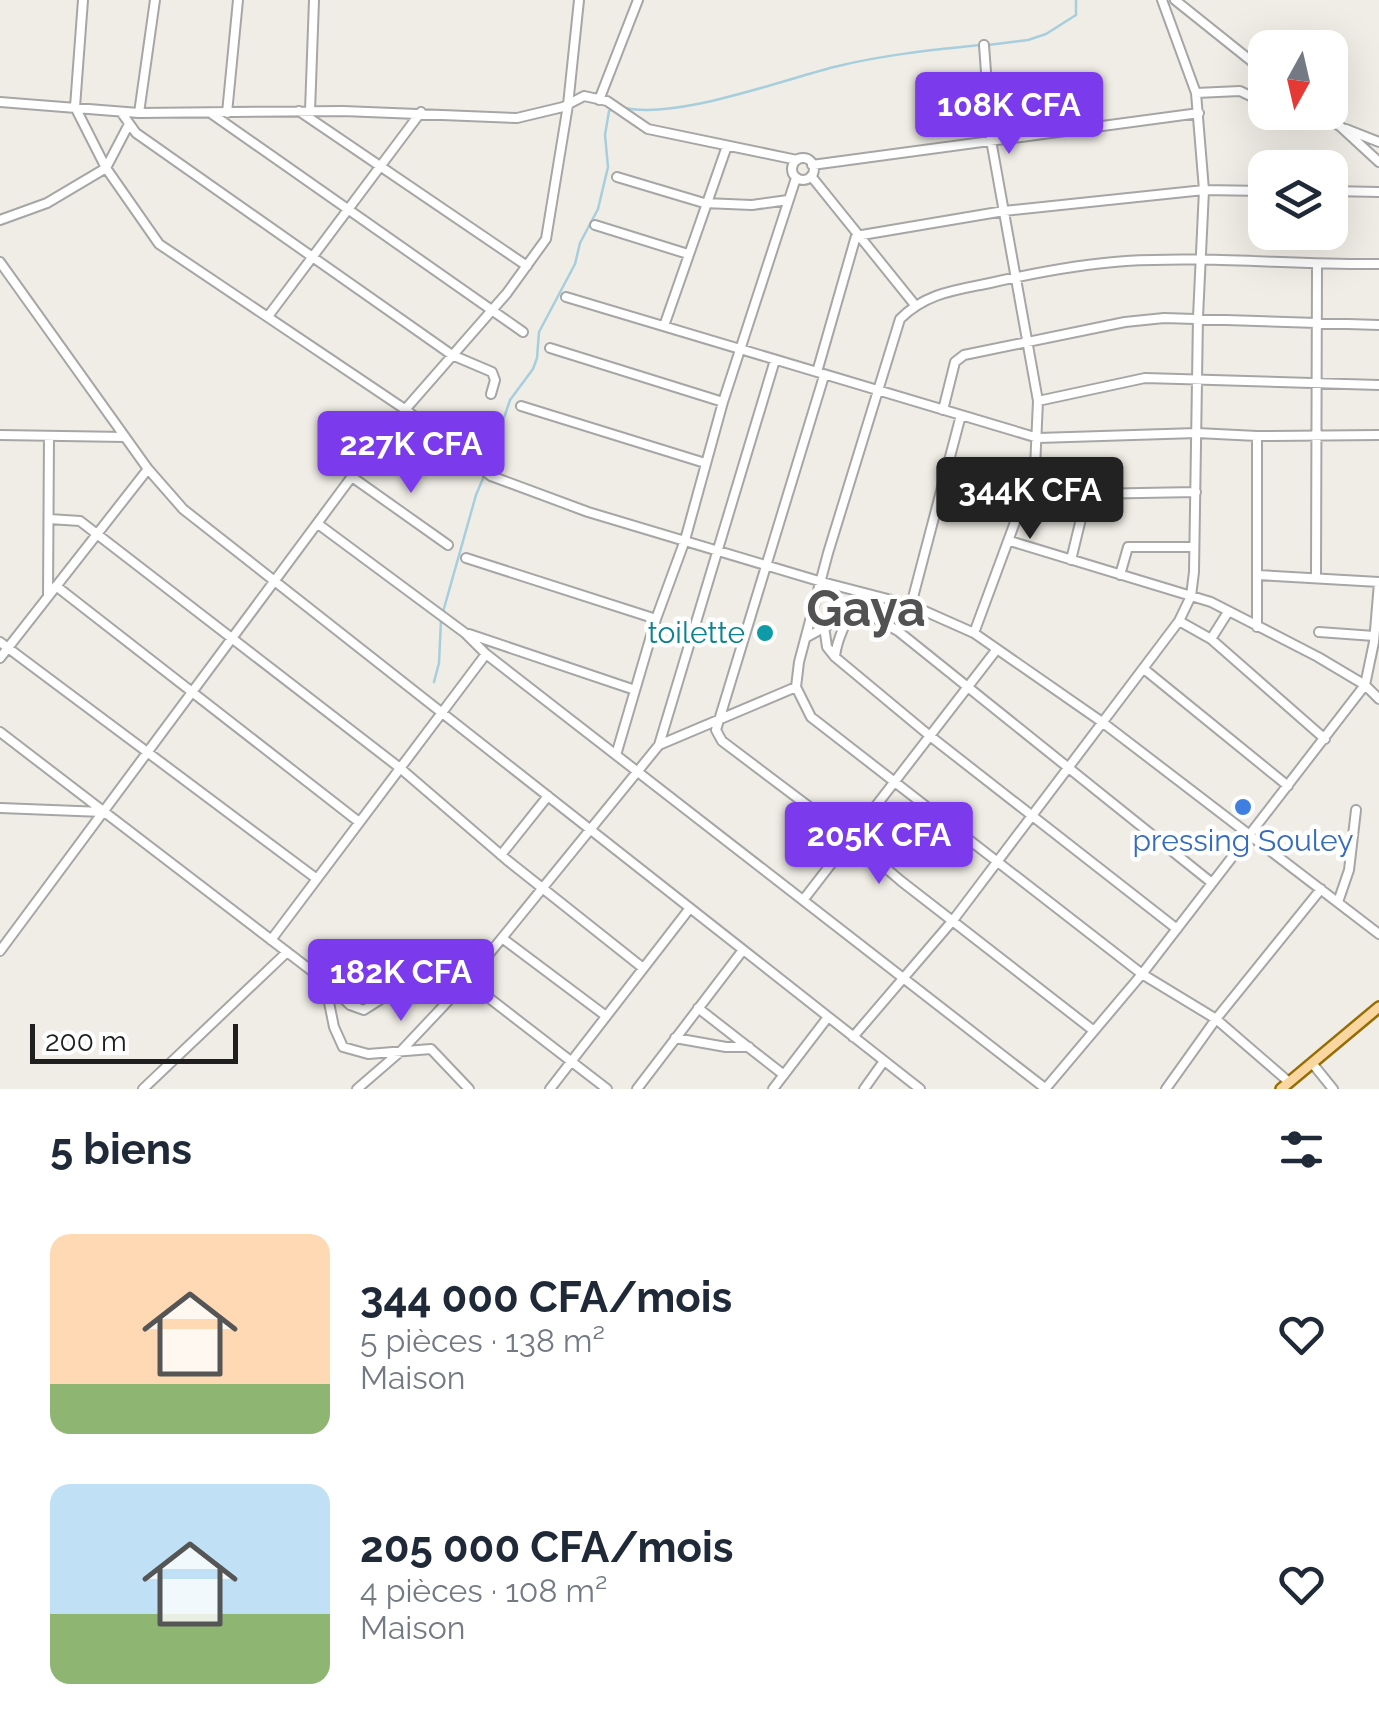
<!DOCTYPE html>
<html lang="fr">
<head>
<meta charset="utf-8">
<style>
  body { margin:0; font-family:Raleway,sans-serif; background:#f2f2f3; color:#1f2937; height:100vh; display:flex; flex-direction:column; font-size:38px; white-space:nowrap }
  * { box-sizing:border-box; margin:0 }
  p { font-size:32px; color:#747a83 }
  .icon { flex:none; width:55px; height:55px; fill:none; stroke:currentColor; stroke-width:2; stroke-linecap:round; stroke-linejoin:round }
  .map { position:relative; height:1089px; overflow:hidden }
  .sheet { display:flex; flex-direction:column; background:#fff; flex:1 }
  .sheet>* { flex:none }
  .needle { width:65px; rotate:188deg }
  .tools { position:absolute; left:1248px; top:30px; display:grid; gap:20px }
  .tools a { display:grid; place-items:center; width:100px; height:100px; border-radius:20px; background:#fff; box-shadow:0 10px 40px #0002; font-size:50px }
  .scale { position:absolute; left:30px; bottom:25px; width:208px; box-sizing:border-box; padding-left:10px; border:5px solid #1f1f1f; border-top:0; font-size:28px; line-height:35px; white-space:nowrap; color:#1f1f1f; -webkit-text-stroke:8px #fff; paint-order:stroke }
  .price { position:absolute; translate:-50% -85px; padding:0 22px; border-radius:10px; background:#7c3aed; color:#fff; font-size:32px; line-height:65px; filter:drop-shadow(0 2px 5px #0008) }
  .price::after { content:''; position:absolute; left:50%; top:60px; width:30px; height:22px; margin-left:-15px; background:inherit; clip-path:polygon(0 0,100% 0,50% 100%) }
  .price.active { background:#222; color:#fff }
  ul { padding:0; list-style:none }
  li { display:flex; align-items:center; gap:30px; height:250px; padding:0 50px }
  li span { display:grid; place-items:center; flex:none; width:280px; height:200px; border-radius:20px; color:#555 }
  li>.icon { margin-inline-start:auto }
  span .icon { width:120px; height:120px; fill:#fffc; stroke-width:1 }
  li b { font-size:42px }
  h2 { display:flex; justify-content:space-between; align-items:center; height:120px; padding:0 50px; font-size:42px }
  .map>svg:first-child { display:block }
</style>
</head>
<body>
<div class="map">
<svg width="1379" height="1089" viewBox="0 0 1379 1089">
  <rect width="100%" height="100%" fill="#f0ede6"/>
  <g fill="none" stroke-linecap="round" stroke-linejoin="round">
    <path stroke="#a7cedc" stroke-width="2.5" d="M 988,45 L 1028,40 L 1046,34 L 1076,15 L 1076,0
      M 621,107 C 673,121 779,81 834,67 C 882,55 931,50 980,45
      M 487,469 L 510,400 L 533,369 L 537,358 L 539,332 L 575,264 L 580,243 L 598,209 L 608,167 L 605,135 L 609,111 L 613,109
      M 443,612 L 476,495 L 484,476
      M 434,682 L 439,663 L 441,620"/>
    <g stroke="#a6a6a6" stroke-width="12">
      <path id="minor" d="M 83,0 L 75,107 L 106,168 L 159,244 L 406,410 L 491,476 L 588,512 L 822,582 L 911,605 L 974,633 L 1102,722 L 1379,934
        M 1162,0 L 1196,93 L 1204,190 L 1198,317 L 1194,572 L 1191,596 L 1179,621 L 1211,639 L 1325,739
        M 1175,0 L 1265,72
        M 1196,93 L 1240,91 L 1265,103
        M 599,100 L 638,0
        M 0,102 L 139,113 L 343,111 L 517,118 L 563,107 L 584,96 L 607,101 L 648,129 L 797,160
        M 299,111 L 527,266
        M 310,111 L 314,0
        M 121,112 L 136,133 L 452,355 L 492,372 L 495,380 L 491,394
        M 1297,112 L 1326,120
        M 1319,112 L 1341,127 L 1379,162
        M 139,113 L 155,0
        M 227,113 L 238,0
        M 212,114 L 523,332
        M 1346,129 L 1379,142
        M792 169a11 11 0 1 1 22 0a11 11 0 1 1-22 0Z
        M 812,165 L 1199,113
        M 811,176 L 915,305
        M 617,177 L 704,203 L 752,205 L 788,200
        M 1330,191 L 1379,192
        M 0,220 L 47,203 L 106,168 L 129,124
        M 595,225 L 688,254
        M 0,262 L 148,469 L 183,509 L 920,1089
        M 566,297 L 1038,438 L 1197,433 L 1257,436 L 1379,435
        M 269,315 L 421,112
        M 664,326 L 727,146
        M 550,348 L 723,402
        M 817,372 L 856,236 L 1004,211 L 1204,190 L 1265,191
        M 824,376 L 716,730 L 722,741 L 852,839 L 901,881 L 1094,1031
        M 1038,401 L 1145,378 L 1379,385
        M 521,406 L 705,463
        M 943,410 L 955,362 L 964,355 L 1125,322 L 1164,318 L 1379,325
        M 0,435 L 125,437
        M 1257,436 L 1257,627
        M 352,477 L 448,545
        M 49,519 L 80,521 L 400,768 L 507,860 L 643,968
        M 318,524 L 465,633 L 486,654 L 1046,1089
        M 1010,541 L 1211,602 L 1318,657 L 1365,685 L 1379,699
        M 466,558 L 656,619
        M 1071,560 L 1087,494 L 1196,492
        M 1120,575 L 1128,547 L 1194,547
        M 1258,575 L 1379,582
        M 1316,578 L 1317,265
        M 56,586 L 359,822
        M 48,596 L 49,436
        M 867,613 L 898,631 L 1212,883
        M 824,626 L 827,647 L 835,657 L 930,736 L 1177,929
        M 898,631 L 911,605 L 961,415
        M 1319,632 L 1374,636
        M 974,633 L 1035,468 L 1038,401 L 991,140 L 984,45
        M 469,634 L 635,690
        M 807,637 L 836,621 L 907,606
        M 1211,639 L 1228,612
        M 0,642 L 317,879
        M 835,657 C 837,635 852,613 859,592
        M 0,658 L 148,469
        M 1144,669 L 1288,786
        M 0,732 L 325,981 L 350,1005 L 364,1010 L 400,987 L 433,992 L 467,981 L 659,745 L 796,687
        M 659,745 L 775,360
        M 616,755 L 656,619 L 685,540 L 723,402 L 796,178
        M 0,808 L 103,812
        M 501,855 L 548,796
        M 804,899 L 997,649
        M 1338,902 L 1349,870 L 1356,810
        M 502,938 L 606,1016
        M 271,940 L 486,654
        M 0,951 L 382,436 L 507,293 L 546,239 L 568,105 L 579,0
        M 325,983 L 334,1027 L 343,1047 L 368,1054 L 431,1049 L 469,1089
        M 698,1008 L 784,1075
        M 853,1037 L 954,919 L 1179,621
        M 675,1038 L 726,1047 L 749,1047
        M 1312,1063 L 1333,1089
        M 1289,1082 L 1216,1019 L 1142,974 L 811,717 L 796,687 L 799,662 L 828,553 L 900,319 C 926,293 956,290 990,283 C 1034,273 1081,264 1126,261 C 1210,256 1295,265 1379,264
        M 143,1089 L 286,953
        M 357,1089 L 401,1051 L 467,981 L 607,1089
        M 550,1089 L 690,908
        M 637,1089 L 743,950
        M 773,1089 L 828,1017
        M 864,1089 L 884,1061
        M 1045,1089 L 1142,974 L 1365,685 L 1374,642 L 1379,583
        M 1166,1089 L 1216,1019 L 1321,889"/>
    </g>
    <g stroke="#976d03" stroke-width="14">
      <path id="major" d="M 1281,1089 L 1379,1007"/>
    </g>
    <use href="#minor" stroke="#fff" stroke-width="8"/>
    <use href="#major" stroke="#fad7a1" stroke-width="9"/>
  </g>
  <circle fill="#0f9aa8" stroke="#fff" stroke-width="4" cx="765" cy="633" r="10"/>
  <circle fill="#3f7fe0" stroke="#fff" stroke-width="4" cx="1243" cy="807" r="10"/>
  <g text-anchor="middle" stroke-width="9" stroke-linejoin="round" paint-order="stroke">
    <g font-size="30" fill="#0d838f" stroke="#fff" text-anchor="end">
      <text x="745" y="643">toilette</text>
    </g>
    <g font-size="30" fill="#366cbe" stroke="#fff">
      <text x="1243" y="851">pressing Souley</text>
    </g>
    <g font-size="50" font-weight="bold" fill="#525252" stroke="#fff">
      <text x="866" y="626">Gaya</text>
    </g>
  </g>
</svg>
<div class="tools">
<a><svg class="needle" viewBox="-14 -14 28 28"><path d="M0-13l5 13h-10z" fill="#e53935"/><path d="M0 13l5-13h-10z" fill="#747a83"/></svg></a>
<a><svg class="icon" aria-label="layers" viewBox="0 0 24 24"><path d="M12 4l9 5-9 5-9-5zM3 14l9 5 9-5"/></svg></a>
</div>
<div class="scale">200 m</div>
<b class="price" style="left:1009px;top:157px">108K CFA</b>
<b class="price" style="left:411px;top:496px">227K CFA</b>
<b class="price active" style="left:1030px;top:542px">344K CFA</b>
<b class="price" style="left:879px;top:887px">205K CFA</b>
<b class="price" style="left:401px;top:1024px">182K CFA</b>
</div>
<section class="sheet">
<h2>5 biens<svg class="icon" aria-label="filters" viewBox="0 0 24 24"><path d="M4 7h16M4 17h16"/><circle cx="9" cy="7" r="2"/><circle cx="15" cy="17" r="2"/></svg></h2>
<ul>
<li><span style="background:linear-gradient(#ffd9b3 75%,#8fb573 0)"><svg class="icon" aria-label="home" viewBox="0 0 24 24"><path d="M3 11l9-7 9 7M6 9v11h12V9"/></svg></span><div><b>344 000 CFA/mois</b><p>5 pièces · 138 m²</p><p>Maison</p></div><svg class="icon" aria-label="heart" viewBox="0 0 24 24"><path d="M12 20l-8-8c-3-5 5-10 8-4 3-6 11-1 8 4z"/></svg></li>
<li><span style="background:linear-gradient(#bfe0f5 65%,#8fb573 0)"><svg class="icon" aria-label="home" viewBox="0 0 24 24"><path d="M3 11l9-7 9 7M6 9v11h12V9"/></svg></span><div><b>205 000 CFA/mois</b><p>4 pièces · 108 m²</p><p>Maison</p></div><svg class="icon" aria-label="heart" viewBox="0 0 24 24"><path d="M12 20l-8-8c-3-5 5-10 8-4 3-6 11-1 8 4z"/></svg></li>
</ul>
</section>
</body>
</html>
